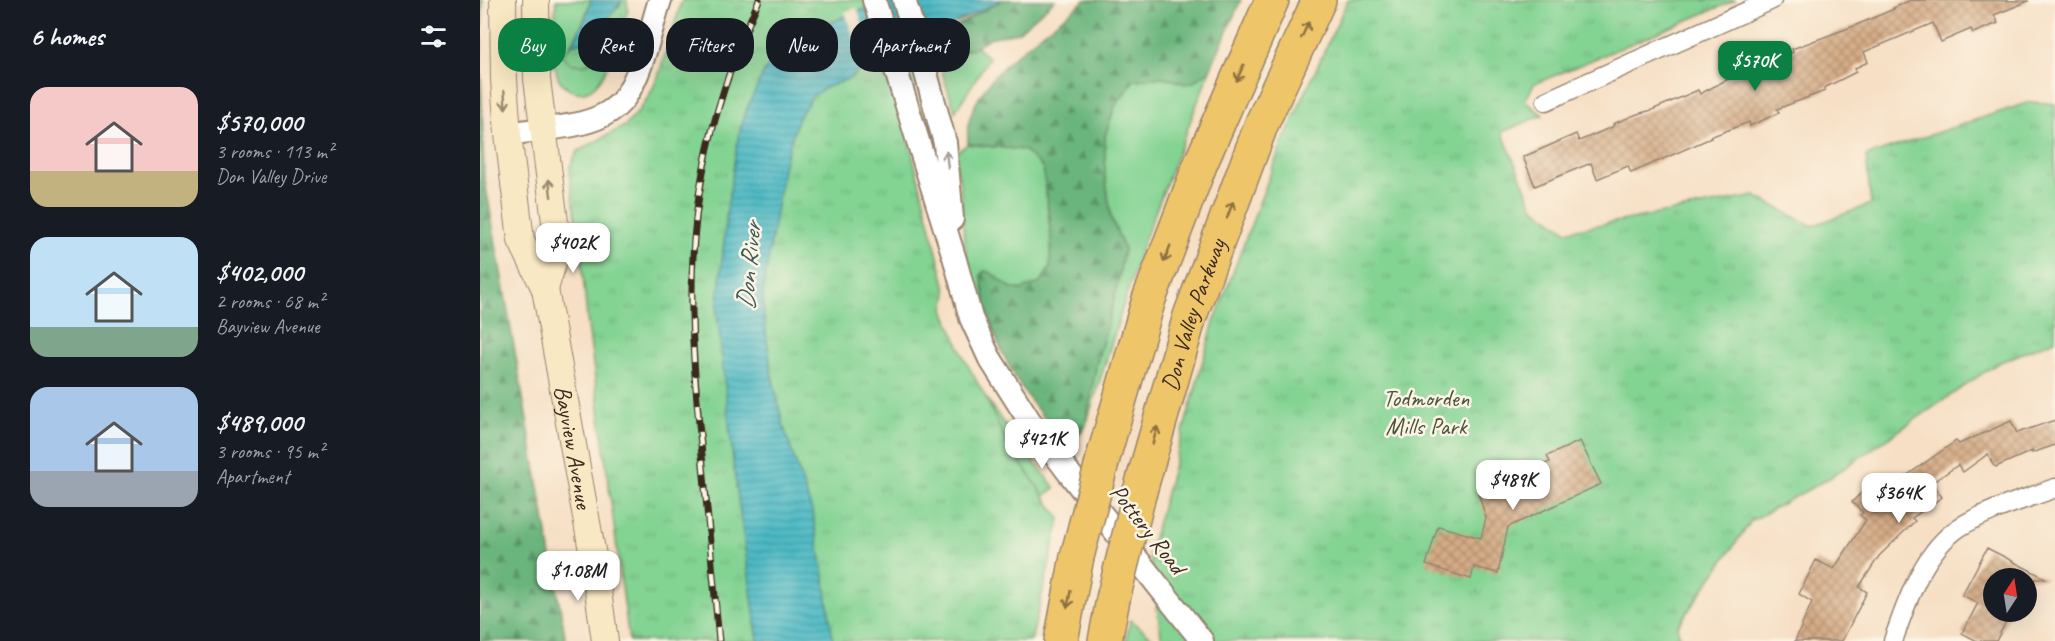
<!DOCTYPE html>
<html lang="en">
<head>
<meta charset="utf-8">
<style>
  body { margin:0; font-family:Caveat,sans-serif; background:#20242c; color:#f1f3f6; height:100vh; display:flex; flex-direction:column; font-size:22px; white-space:nowrap }
  * { box-sizing:border-box; margin:0 }
  p { font-size:20px; color:#9ea1a6 }
  .icon { flex:none; width:33px; height:33px; fill:none; stroke:currentColor; stroke-width:2; stroke-linecap:round; stroke-linejoin:round }
  .map { position:relative; flex:1; overflow:hidden }
  .drawer { display:flex; flex-direction:column; background:#171b24; width:480px }
  .drawer>* { flex:none }
  .top-card { position:absolute; left:18px; top:18px; width:570px; height:54px; display:flex; gap:12px }
  .needle { width:39px; rotate:12deg }
  .controls { position:absolute; left:1503px; top:568px; display:grid; gap:12px }
  .controls a { display:grid; place-items:center; width:54px; height:54px; border-radius:50%; background:#171b24; box-shadow:0 6px 24px #0002; font-size:30px }
  .price { position:absolute; translate:-50% -51px; padding:0 14px; border-radius:12px; background:#fff; color:#222; font-size:20px; line-height:39px; filter:drop-shadow(0 2px 3px #0008) }
  .price::after { content:''; position:absolute; left:50%; top:36px; width:18px; height:14px; margin-left:-9px; background:inherit; clip-path:polygon(0 0,100% 0,50% 100%) }
  .price.current { background:#0b8043; color:#fff }
  ul { padding:0; list-style:none }
  li { display:flex; align-items:center; gap:18px; height:150px; padding:0 30px }
  li span { display:grid; place-items:center; flex:none; width:168px; height:120px; border-radius:18px; color:#555 }
  li>.icon { margin-inline-start:auto }
  span .icon { width:72px; height:72px; fill:#fffc; stroke-width:1 }
  li b { font-size:26px }
  h2 { display:flex; justify-content:space-between; align-items:center; height:72px; padding:0 30px; font-size:26px }
  .chip { padding:0 21px; border-radius:24px; background:#171b24; box-shadow:0 6px 24px #0002; font-size:21px; line-height:54px }
  .chip.current { background:#0b8043; color:#fff }
  main { display:flex; flex:1; min-height:0 }
  .map>svg:first-child { display:block }
</style>
</head>
<body>
<main>
<section class="drawer">
<h2>6 homes<svg class="icon" aria-label="filters" viewBox="0 0 24 24"><path d="M4 7h16M4 17h16"/><circle cx="9" cy="7" r="2"/><circle cx="15" cy="17" r="2"/></svg></h2>
<ul>
<li><span style="background:linear-gradient(#f6c9c9 70%,#c2b280 0)"><svg class="icon" aria-label="home" viewBox="0 0 24 24"><path d="M3 11l9-7 9 7M6 9v11h12V9"/></svg></span><div><b>$570,000</b><p>3 rooms · 113 m²</p><p>Don Valley Drive</p></div></li>
<li><span style="background:linear-gradient(#bfe0f5 75%,#7fa58c 0)"><svg class="icon" aria-label="home" viewBox="0 0 24 24"><path d="M3 11l9-7 9 7M6 9v11h12V9"/></svg></span><div><b>$402,000</b><p>2 rooms · 68 m²</p><p>Bayview Avenue</p></div></li>
<li><span style="background:linear-gradient(#a9c7e8 70%,#9aa5b1 0)"><svg class="icon" aria-label="home" viewBox="0 0 24 24"><path d="M3 11l9-7 9 7M6 9v11h12V9"/></svg></span><div><b>$489,000</b><p>3 rooms · 95 m²</p><p>Apartment</p></div></li>
</ul>
</section>
<div class="map">
<svg width="1575" height="641" viewBox="0 0 1575 641">
  <defs>
    <pattern id="forest-firs" width="22" height="20" patternUnits="userSpaceOnUse" patternTransform="scale(1.5)"><rect width="22" height="20" fill="#6ab57d"/><path d="M5 1l3.5 6h-7zM16 11l3.5 6h-7z" fill="#589366"/></pattern>
    <pattern id="wetland-marsh" width="20" height="14" patternUnits="userSpaceOnUse" patternTransform="scale(1.5)"><rect width="20" height="14" fill="#83d393"/><path d="M1 5h8M5 5V1M11 12h8M15 12V8" fill="none" stroke="#72b57e"/></pattern>
    <pattern id="park-tufts" width="24" height="20" patternUnits="userSpaceOnUse" patternTransform="scale(1.5)"><rect width="24" height="20" fill="#83d393"/><path d="M3 7l-1-3M5 7V3M7 7l1-3M15 17l-1-3M17 17v-4M19 17l1-3" fill="none" stroke="#72b57e"/></pattern>
    <pattern id="water-rules" width="6" height="5" patternUnits="userSpaceOnUse" patternTransform="scale(1.5)"><rect width="6" height="5" fill="#4bb9c5"/><path d="M0 2.5h6" fill="none" stroke="#40979f"/></pattern>
    <pattern id="building-cross-hatch" width="8" height="8" patternUnits="userSpaceOnUse" patternTransform="scale(1.5)"><rect width="8" height="8" fill="#d5ac86"/><path d="M0 0l8 8M0 8l8-8" fill="none" stroke="#ae8c6d"/></pattern>
  </defs>
  <rect width="100%" height="100%" fill="#fcf5e5"/>
  <filter id="ink" filterUnits="userSpaceOnUse"><feTurbulence type="fractalNoise" baseFrequency=".0167" numOctaves="2"/><feDisplacementMap in="SourceGraphic" scale="12" xChannelSelector="R" yChannelSelector="G"/><feConvolveMatrix kernelMatrix="1 2 1 2 8 2 1 2 1" color-interpolation-filters="sRGB"/></filter>
  <filter id="wash" filterUnits="userSpaceOnUse"><feTurbulence type="fractalNoise" baseFrequency=".008" numOctaves="4" result="noise"/><feDisplacementMap in="SourceGraphic" scale="24" xChannelSelector="R" yChannelSelector="G"/><feGaussianBlur stdDeviation="1.35" result="paint"/><feColorMatrix in="noise" values="0 0 0 0 0 0 0 0 0 0 0 0 0 0 0 0 0 1.4 0 .05"/><feComposite in="paint" operator="in"/></filter>
  <g filter="url(#wash)">
    <rect width="100%" height="100%" fill="#f6dfc4"/>
    <path fill="#83d393" stroke="#5f7e58" stroke-width="1.5" d="M 76,0 L 111,0 C 104,21 97,39 82,56 L 123,58 L 135,43 C 130,57 127,74 116,85 C 100,102 76,87 76,67 L 71,67 Z
      M 452,40 L 480,53 L 496,47 L 509,58 L 475,112 Z
      M 431,50 L 441,83 L 431,86 L 419,54 Z
      M 730,70 L 661,249 L 605,428 L 617,362 L 635,296 L 644,249 L 631,217 L 625,175 L 625,136 L 635,106 L 654,80 L 683,77 L 706,84 L 715,81 Z
      M 488,144 L 544,150 L 563,168 L 571,238 L 570,268 L 560,283 C 554,285 548,288 542,289 C 527,291 518,273 504,271 L 501,275 L 508,316 L 492,282 L 484,241 L 481,194 L 475,153 Z
      M 505,396 L 532,435 L 575,488 L 564,496 L 526,442 Z
      M 650,620 L 677,641 L 646,641 Z"/>
    <path fill="url(#forest-firs)" stroke="#52704e" stroke-width="1.5" d="M 0,0 L 3,0 L 1,67 L 4,176 L 86,641 L 0,641 Z
      M 522,0 L 575,0 L 538,32 L 509,38 L 496,47 L 480,53 L 452,40 Z
      M 605,0 L 761,0 L 730,70 L 715,81 L 706,84 L 683,77 L 654,80 L 635,106 L 625,136 L 625,175 L 631,217 L 644,249 L 635,296 L 617,362 L 605,428 L 596,438 L 590,441 C 551,412 523,363 509,317 C 505,303 504,288 501,275 L 504,271 L 510,272 L 531,288 L 540,290 L 560,283 L 570,268 L 571,238 L 567,197 L 563,168 L 544,150 L 488,144 C 488,138 487,131 488,125 C 499,72 566,33 605,0 Z"/>
    <path fill="url(#wetland-marsh)" stroke="#5f7e58" stroke-width="1.5" d="M 142,0 L 147,0 L 148,11 L 135,43 L 123,58 L 103,65 L 89,63 L 82,55 L 92,45 L 110,40 L 134,10 L 140,5 Z"/>
    <path fill="url(#park-tufts)" stroke="#5f7e58" stroke-width="1.5" d="M 202,0 L 383,0 L 421,109 L 467,293 L 464,310 L 485,360 L 505,396 L 526,442 L 580,519 L 551,641 L 149,641 L 107,318 L 100,244 L 90,180 L 90,166 L 98,151 L 145,126 L 157,113 L 169,96 L 178,77 Z
      M 868,0 L 1256,0 L 1054,84 L 1045,101 L 1063,115 L 1022,132 L 1053,207 L 1086,231 L 1275,196 L 1332,226 L 1391,204 L 1386,156 L 1550,102 L 1575,104 L 1575,340 L 1518,363 L 1351,477 L 1271,521 L 1197,627 L 1201,641 L 682,641 L 669,554 L 733,325 L 802,143 Z"/>
    <path fill="url(#water-rules)" stroke="#437272" stroke-width="1.5" d="M 111,0 L 142,0 C 141,3 115,36 111,39 C 107,42 98,43 92,45 L 104,22 Z
      M 413,0 L 522,0 L 459,31 L 397,54 L 371,78 L 345,88 L 332,97 L 318,118 L 304,164 L 283,291 L 284,316 L 292,375 L 303,425 L 332,511 L 344,576 L 353,641 L 278,641 L 254,470 L 237,312 L 247,209 L 258,138 L 267,108 L 285,70 L 312,43 L 366,15 Z"/>
    <path fill="#f6dfc4" d="M 377,8 L 394,60 L 385,69 L 365,12 Z"/>
    <g id="blocks">
      <path fill="url(#building-cross-hatch)" d="M 1431,0 L 1549,1 L 1514,15 L 1518,23 L 1493,33 L 1491,29 L 1461,42 L 1453,23 L 1384,52 L 1388,62 L 1375,68 L 1376,72 L 1344,88 L 1345,91 L 1297,109 L 1299,113 L 1270,126 L 1269,122 L 1230,137 L 1231,138 L 1151,173 L 1148,166 L 1117,179 L 1111,163 L 1055,186 L 1043,157 L 1096,134 L 1099,141 L 1132,127 L 1134,125 L 1133,124 L 1157,114 L 1172,110 L 1218,90 L 1220,94 L 1250,78 L 1313,52 L 1312,49 L 1374,26 L 1414,9 L 1413,8 Z
        M 1575,420 L 1575,445 L 1552,453 L 1552,451 L 1516,467 L 1513,465 L 1508,454 L 1483,472 L 1478,465 L 1452,483 L 1462,497 L 1432,518 L 1435,521 L 1399,556 L 1379,587 L 1387,592 L 1362,641 L 1315,641 L 1332,602 L 1319,594 L 1336,560 L 1354,569 L 1386,520 L 1380,515 L 1383,513 L 1372,502 L 1395,479 L 1406,490 L 1476,441 L 1479,444 L 1531,421 L 1537,433 Z
        M 1100,441 L 1121,484 L 1028,527 L 1018,573 L 994,567 L 991,579 L 946,565 L 958,526 L 1001,538 L 1006,518 L 998,493 L 1070,462 L 1067,456 Z
        M 1507,548 L 1567,579 L 1514,579 L 1514,612 L 1531,612 L 1516,641 L 1497,641 L 1482,633 L 1498,603 L 1482,595 Z"/>
    </g>
  </g>
  <g filter="url(#ink)">
    <use href="#blocks" fill-opacity="0" stroke="#988471" stroke-width="1.5"/>
    <g fill="none" stroke-linecap="round" stroke-linejoin="round">
      <g stroke="#988471" stroke-width="21">
        <path id="minor" d="M 1066,101 L 1292,0
          M 1413,641 C 1427,601 1443,551 1480,527 C 1509,509 1544,500 1575,488"/>
      </g>
      <g stroke="#988471" stroke-width="26">
        <path id="tertiary" d="M 394,0 L 475,260 L 491,318 L 509,357 L 549,420 L 589,473 L 722,641
          M 424,0 L 438,44 L 465,143 L 472,219
          M 28,134 C 52,130 78,129 102,123 C 118,119 135,111 145,97 C 163,71 170,30 180,0"/>
      </g>
      <g stroke="#988471" stroke-width="28">
        <g id="secondary">
          <path id="s1" d="M 23,0 L 24,80 L 28,134 L 41,240 L 65,289 L 113,556 L 125,641"/>
          <path d="M 56,0 L 57,79 L 78,246 L 65,289"/>
        </g>
      </g>
      <g stroke="#988471" stroke-width="36">
        <g id="motorway">
          <path d="M 625,451 L 669,299 L 720,165 L 792,0"/>
          <path id="s2" d="M 660,491 L 710,316 L 782,123 L 839,0"/>
          <path d="M 581,641 L 597,557"/>
          <path d="M 625,641 L 633,599"/>
        </g>
      </g>
      <use href="#minor" stroke="#fff" stroke-width="18"/>
      <use href="#tertiary" stroke="#fff" stroke-width="22"/>
      <use href="#secondary" stroke="#f8e8c3" stroke-width="26"/>
      <use href="#motorway" stroke="#eec569" stroke-width="33"/>
      <g stroke="#3b2a1e" stroke-width="7">
        <path id="rail" d="M 239,641 C 234,582 228,524 223,465 C 213,367 204,269 223,172 C 234,112 254,55 279,0"/>
      </g>
      <use href="#rail" stroke="#fcf5e5" stroke-width="4.5" stroke-dasharray="14" stroke-linecap="butt"/>
      <g stroke="#988471" stroke-width="36" stroke-linecap="butt">
        <path id="motorway-bridge" d="M 597,557 L 625,451
          M 633,599 L 660,491"/>
      </g>
      <use href="#motorway-bridge" stroke="#eec569" stroke-width="33"/>
    </g>
    <defs><path id="oneway-shaft" d="M-6 0H5M1.5-3L5.5 0L1.5 3" fill="none" stroke-width="1.6" stroke-linecap="round" stroke-linejoin="round" transform="scale(1.5)"/></defs>
    <g stroke="#8c7040">
      <use href="#oneway-shaft" transform="translate(825 30) rotate(-65)"/>
      <use href="#oneway-shaft" transform="translate(760 73) rotate(113)"/>
      <use href="#oneway-shaft" transform="translate(750 210) rotate(-70)"/>
      <use href="#oneway-shaft" transform="translate(687 254) rotate(111)"/>
      <use href="#oneway-shaft" transform="translate(675 435) rotate(-75)"/>
      <use href="#oneway-shaft" transform="translate(589 599) rotate(101)"/>
    </g>
    <g stroke="#9a8970">
      <use href="#oneway-shaft" transform="translate(25 100) rotate(86)"/>
      <use href="#oneway-shaft" transform="translate(70 188) rotate(-97)"/>
    </g>
    <use stroke="#a79f9a" href="#oneway-shaft" transform="translate(467 160) rotate(-97)"/>
  </g>
  <g text-anchor="middle" stroke-width="5" stroke-linejoin="round" paint-order="stroke">
    <g font-size="24" fill="#3b2a1e" stroke="#fcf5e5">
      <text dy="8" stroke="none"><textPath href="#s2" startOffset="184">Don Valley Parkway</textPath></text>
      <text dy="8" stroke="none"><textPath href="#s1" startOffset="456">Bayview Avenue</textPath></text>
      <text transform="translate(668 529) rotate(52)" y="8">Pottery Road</text>
    </g>
    <g font-size="24" fill="#4d543b" stroke="#fcf5e5">
      <text x="946" y="406">Todmorden<tspan x="946" dy="28">Mills Park</tspan></text>
    </g>
    <g font-size="26" font-style="italic" fill="#415c58" stroke="#fcf5e5">
      <text transform="translate(268 266) rotate(-85)" y="9">Don River</text>
    </g>
  </g>
</svg>
<div class="controls">
<a><svg class="needle" viewBox="-14 -14 28 28"><path d="M0-13l5 13h-10z" fill="#e53935"/><path d="M0 13l5-13h-10z" fill="#9ea1a6"/></svg></a>
</div>
<b class="price current" style="left:1275px;top:92px">$570K</b>
<b class="price" style="left:93px;top:274px">$402K</b>
<b class="price" style="left:562px;top:470px">$421K</b>
<b class="price" style="left:1033px;top:511px">$489K</b>
<b class="price" style="left:1419px;top:524px">$364K</b>
<b class="price" style="left:98px;top:602px">$1.08M</b>
<div class="top-card">
<a class="chip current">Buy</a>
<a class="chip">Rent</a>
<a class="chip">Filters</a>
<a class="chip">New</a>
<a class="chip">Apartment</a>
</div>
</div>
</main>
</body>
</html>
